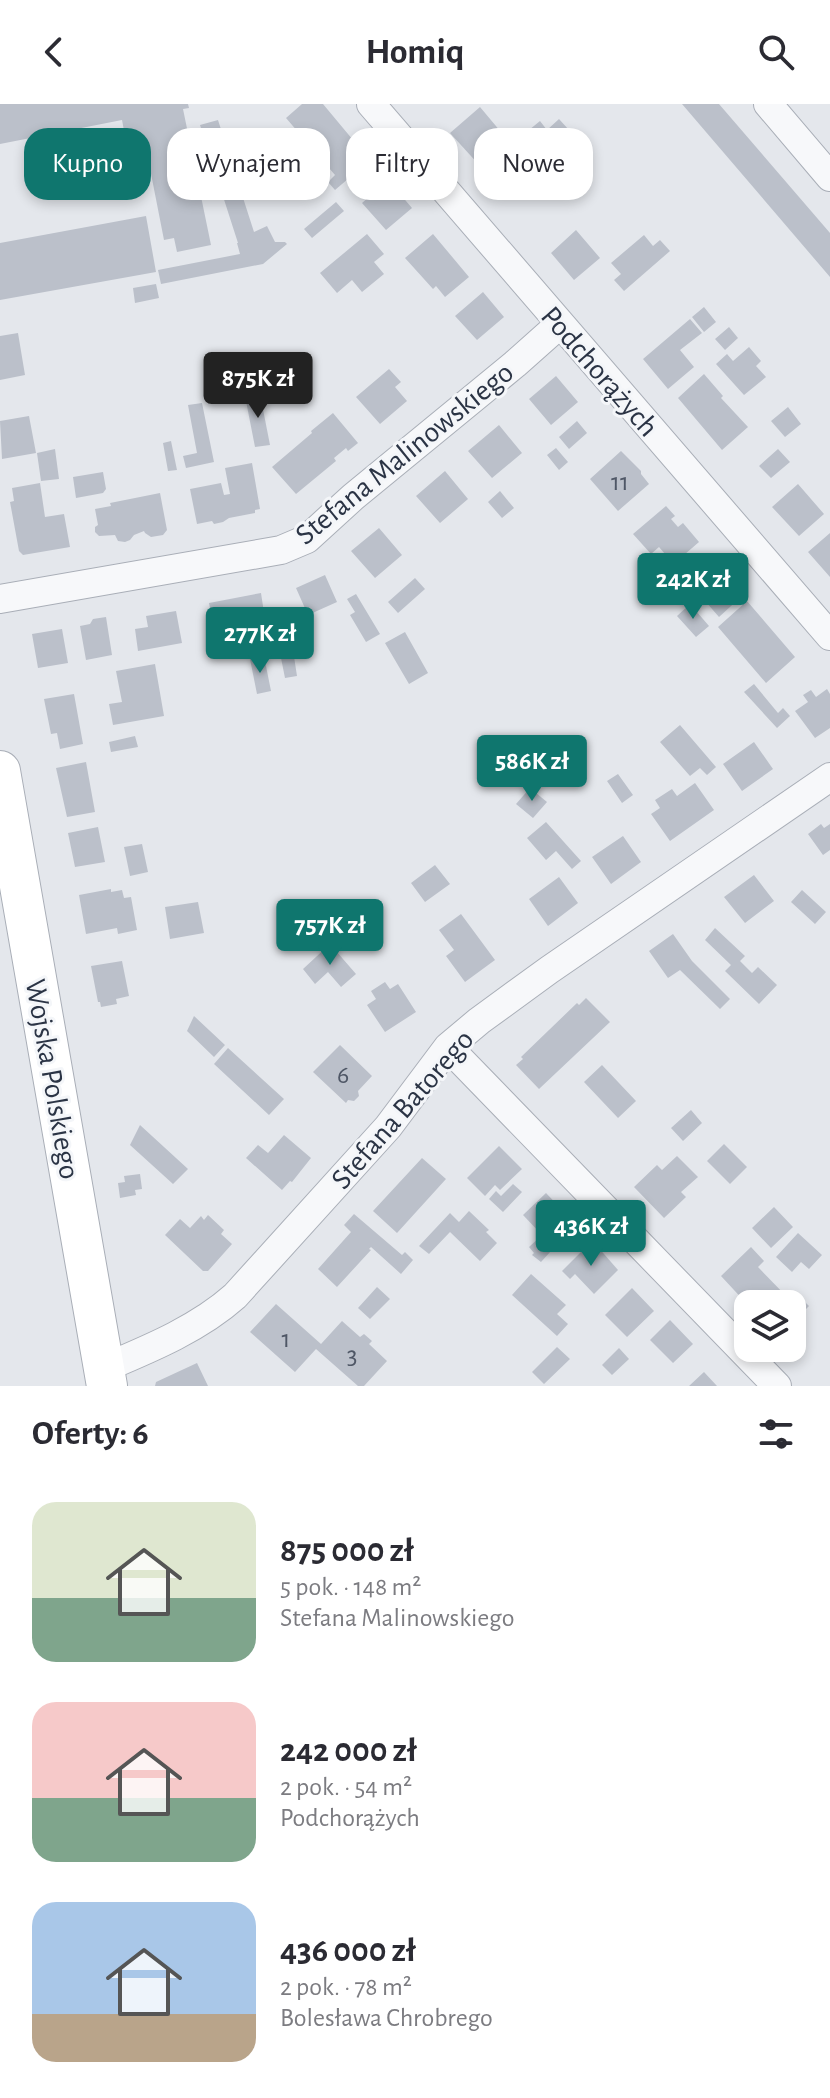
<!DOCTYPE html>
<html lang="pl">
<head>
<meta charset="utf-8">
<style>
  body { margin:0; font-family:"Alegreya Sans",sans-serif; background:#f7f7f7; color:#2b2b33; height:100vh; display:flex; flex-direction:column; font-size:30px; white-space:nowrap }
  * { box-sizing:border-box; margin:0 }
  p { font-size:26px; color:#7c7c81 }
  .icon { flex:none; width:44px; height:44px; fill:none; stroke:currentColor; stroke-width:2; stroke-linecap:round; stroke-linejoin:round }
  .map { position:relative; height:1282px; overflow:hidden }
  .drawer { display:flex; flex-direction:column; background:#fff; flex:1 }
  .drawer>* { flex:none }
  .guide { position:absolute; left:24px; top:24px; width:782px; height:72px; display:flex; gap:16px }
  .controls { position:absolute; left:734px; top:1186px; display:grid; gap:16px }
  .controls a { display:grid; place-items:center; width:72px; height:72px; border-radius:16px; background:#fff; box-shadow:0 4px 12px #0003; font-size:40px }
  .price { position:absolute; translate:-50% -68px; padding:0 18px; border-radius:8px; background:#0f766e; color:#fff; font-size:26px; line-height:52px; filter:drop-shadow(0 2px 4px #0008) }
  .price::after { content:''; position:absolute; left:50%; top:48px; width:24px; height:18px; margin-left:-12px; background:inherit; clip-path:polygon(0 0,100% 0,50% 100%) }
  .price.selected { background:#222; color:#fff }
  ul { padding:0; list-style:none }
  li { display:flex; align-items:center; gap:24px; height:200px; padding:0 32px }
  li span { display:grid; place-items:center; flex:none; width:224px; height:160px; border-radius:24px; color:#555 }
  li>.icon { margin-inline-start:auto }
  span .icon { width:96px; height:96px; fill:#fffc; stroke-width:1 }
  li b { font-size:34px }
  h2 { display:flex; justify-content:space-between; align-items:center; height:96px; padding:0 32px; font-size:34px }
  .pill { padding:0 28px; border-radius:24px; background:#fff; box-shadow:0 4px 12px #0003; font-size:28px; line-height:72px }
  .pill.selected { background:#0f766e; color:#fff }
  header { display:flex; justify-content:space-between; align-items:center; height:104px; padding:0 32px; background:#fff; font-size:36px; font-weight:700 }
  .map>svg:first-child { display:block }
</style>
</head>
<body>
<header><svg class="icon" aria-label="back" viewBox="0 0 24 24"><path d="M15 5l-7 7 7 7"/></svg>Homiq<svg class="icon" aria-label="search" viewBox="0 0 24 24"><circle cx="10" cy="10" r="6"/><path d="M15 15l6 6"/></svg></header>
<div class="map">
<svg width="830" height="1282" viewBox="0 0 830 1282">
  <rect width="100%" height="100%" fill="#e4e7ec"/>
  <path fill="#bbc0ca" d="M 0,0 L 188,0 L 189,4 L 183,5 L 211,141 L 177,148 L 174,134 L 164,136 L 144,34 L 126,37 L 122,16 L 0,40 Z
    M 302,0 L 323,0 L 363,48 L 355,55 L 362,63 L 335,86 L 328,78 L 335,71 L 286,14 Z
    M 682,0 L 719,0 L 830,129 L 830,173 Z
    M 480,3 L 506,34 L 510,30 L 518,35 L 540,17 L 547,26 L 559,15 L 569,26 L 501,85 L 450,29 Z
    M 218,16 L 254,128 L 267,122 L 275,138 L 285,138 L 287,140 L 263,160 L 161,180 L 158,166 L 240,150 L 237,139 L 238,139 L 200,21 Z
    M 388,76 L 412,104 L 386,126 L 362,99 Z
    M 336,98 L 344,107 L 312,134 L 304,125 Z
    M 146,112 L 156,168 L 0,196 L 0,139 Z
    M 576,126 L 600,154 L 574,176 L 551,149 Z
    M 367,130 L 384,150 L 374,158 L 384,170 L 362,188 L 352,176 L 337,189 L 320,169 Z
    M 433,130 L 469,173 L 445,193 L 436,182 L 433,185 L 405,154 Z
    M 644,131 L 653,142 L 660,136 L 670,147 L 624,187 L 614,176 L 621,170 L 611,159 Z
    M 156,180 L 159,194 L 135,199 L 133,184 Z
    M 483,188 L 504,213 L 477,236 L 455,212 Z
    M 704,203 L 716,218 L 704,228 L 692,213 Z
    M 690,215 L 702,229 L 680,246 L 694,263 L 668,285 L 643,255 Z
    M 729,223 L 738,234 L 725,246 L 715,235 Z
    M 18,229 L 25,271 L 0,276 L 0,232 Z
    M 749,243 L 761,257 L 756,262 L 766,273 L 744,291 L 716,260 L 727,250 L 733,257 Z
    M 389,265 L 401,278 L 395,283 L 407,297 L 380,320 L 356,293 Z
    M 704,270 L 723,292 L 721,294 L 748,323 L 722,346 L 678,294 Z
    M 556,272 L 578,298 L 551,321 L 529,295 Z
    M 260,290 L 270,341 L 255,343 L 245,292 Z
    M 202,299 L 214,358 L 186,364 L 183,352 L 197,349 L 188,301 Z
    M 788,303 L 801,320 L 785,333 L 771,317 Z
    M 333,309 L 358,339 L 348,347 L 346,344 L 334,354 L 336,357 L 296,390 L 272,363 L 312,329 L 311,327 Z
    M 29,312 L 36,349 L 2,355 L 0,317 Z
    M 577,317 L 587,329 L 569,345 L 559,333 Z
    M 499,321 L 522,349 L 492,374 L 468,347 Z
    M 171,337 L 177,366 L 168,367 L 163,339 Z
    M 556,344 L 568,358 L 559,366 L 547,351 Z
    M 55,345 L 59,375 L 41,377 L 37,349 Z
    M 778,345 L 790,358 L 771,374 L 759,362 Z
    M 621,347 L 641,367 L 641,370 L 649,380 L 618,407 L 590,375 Z
    M 252,359 L 260,405 L 255,406 L 255,409 L 229,414 L 223,418 L 214,420 L 212,417 L 197,420 L 190,385 L 221,379 L 224,391 L 230,390 L 225,364 Z
    M 445,367 L 468,395 L 440,419 L 416,392 Z
    M 103,368 L 106,385 L 103,389 L 76,394 L 73,373 Z
    M 40,379 L 45,413 L 64,410 L 70,443 L 23,451 L 19,447 L 10,398 L 14,397 L 12,384 Z
    M 798,380 L 824,410 L 799,432 L 772,403 Z
    M 500,387 L 514,404 L 502,414 L 488,398 Z
    M 160,389 L 167,426 L 163,431 L 151,433 L 145,429 L 144,427 L 134,431 L 130,436 L 125,438 L 118,437 L 115,431 L 99,432 L 95,428 L 95,423 L 98,421 L 95,405 L 111,402 L 110,399 Z
    M 666,402 L 675,412 L 671,415 L 678,423 L 683,419 L 699,438 L 670,463 L 662,453 L 665,450 L 659,443 L 651,450 L 633,430 Z
    M 379,424 L 402,451 L 375,474 L 351,447 Z
    M 830,429 L 830,473 L 808,448 Z
    M 722,469 L 742,492 L 719,513 L 699,490 Z
    M 325,471 L 337,498 L 308,511 L 296,484 Z
    M 415,474 L 425,485 L 398,509 L 388,498 Z
    M 261,489 L 266,522 L 215,531 L 209,499 Z
    M 356,490 L 380,530 L 366,538 L 350,511 L 355,508 L 347,495 Z
    M 747,497 L 795,553 L 766,579 L 718,523 Z
    M 690,500 L 709,522 L 696,533 L 677,512 Z
    M 176,507 L 182,539 L 138,547 L 135,525 L 148,523 L 146,512 Z
    M 106,513 L 112,551 L 86,556 L 80,522 L 90,520 L 93,515 Z
    M 62,525 L 68,559 L 38,564 L 32,530 Z
    M 405,528 L 428,569 L 409,580 L 385,539 Z
    M 293,546 L 297,572 L 285,574 L 280,549 Z
    M 264,552 L 271,587 L 257,590 L 250,555 Z
    M 155,560 L 164,612 L 113,621 L 109,600 L 122,598 L 116,567 Z
    M 754,580 L 778,609 L 783,604 L 790,612 L 777,624 L 744,588 Z
    M 827,585 L 830,590 L 830,624 L 815,634 L 795,607 L 808,598 L 803,591 L 811,586 L 816,593 Z
    M 74,590 L 83,640 L 60,645 L 57,629 L 51,630 L 44,595 Z
    M 680,621 L 716,663 L 707,671 L 700,664 L 690,672 L 660,638 Z
    M 135,632 L 138,643 L 111,648 L 109,638 Z
    M 754,638 L 773,665 L 742,687 L 723,660 Z
    M 86,658 L 95,708 L 67,713 L 56,664 Z
    M 618,670 L 633,691 L 622,699 L 607,677 Z
    M 695,679 L 714,706 L 670,737 L 651,710 L 660,704 L 655,696 L 672,685 L 677,692 Z
    M 530,684 L 547,698 L 533,714 L 516,700 Z
    M 546,718 L 581,757 L 572,765 L 556,747 L 546,756 L 527,734 Z
    M 821,720 L 824,724 L 830,720 L 830,746 L 823,751 L 808,730 Z
    M 98,723 L 105,758 L 75,763 L 68,729 Z
    M 623,732 L 641,758 L 611,780 L 592,753 Z
    M 142,740 L 148,768 L 130,772 L 124,743 Z
    M 435,761 L 450,780 L 425,798 L 411,779 Z
    M 754,771 L 774,797 L 745,819 L 724,793 Z
    M 559,773 L 578,799 L 548,822 L 529,795 Z
    M 111,785 L 111,788 L 122,786 L 124,794 L 131,793 L 137,826 L 118,830 L 117,824 L 86,830 L 79,791 Z
    M 802,786 L 826,808 L 815,820 L 791,798 Z
    M 198,798 L 204,829 L 170,835 L 165,803 Z
    M 461,810 L 495,856 L 465,878 L 446,852 L 454,846 L 439,826 Z
    M 715,824 L 745,852 L 740,857 L 752,869 L 758,863 L 777,881 L 759,900 L 725,867 L 731,861 L 705,836 Z
    M 673,830 L 692,857 L 730,895 L 720,905 L 680,866 L 668,874 L 649,847 Z
    M 330,840 L 356,870 L 341,883 L 328,868 L 315,880 L 303,865 Z
    M 122,857 L 129,892 L 116,895 L 117,900 L 101,903 L 100,898 L 98,898 L 91,862 Z
    M 385,878 L 390,885 L 398,880 L 416,908 L 385,928 L 367,901 L 376,895 L 371,887 Z
    M 586,894 L 610,918 L 539,985 L 516,961 L 523,955 L 521,953 L 577,899 L 579,901 Z
    M 194,912 L 225,941 L 214,953 L 187,927 Z
    M 340,941 L 372,972 L 358,987 L 359,992 L 354,997 L 348,996 L 346,999 L 313,968 Z
    M 228,944 L 284,995 L 269,1011 L 214,960 Z
    M 602,961 L 636,997 L 618,1014 L 584,978 Z
    M 691,1006 L 702,1019 L 683,1037 L 671,1024 Z
    M 140,1021 L 188,1065 L 173,1080 L 130,1041 Z
    M 284,1031 L 311,1054 L 292,1078 L 290,1077 L 282,1086 L 246,1054 L 258,1041 L 268,1049 Z
    M 724,1040 L 747,1063 L 730,1080 L 707,1057 Z
    M 499,1042 L 522,1065 L 500,1086 L 495,1081 L 485,1092 L 467,1074 Z
    M 677,1052 L 698,1073 L 681,1088 L 686,1093 L 664,1114 L 634,1083 L 657,1061 L 662,1066 Z
    M 422,1054 L 446,1075 L 397,1129 L 373,1107 Z
    M 140,1070 L 142,1085 L 135,1086 L 136,1091 L 120,1094 L 118,1079 L 125,1078 L 124,1072 Z
    M 513,1080 L 522,1088 L 503,1108 L 489,1095 L 496,1087 L 501,1092 Z
    M 546,1089 L 566,1110 L 571,1105 L 580,1115 L 541,1158 L 532,1151 L 534,1149 L 529,1143 L 542,1131 L 523,1111 Z
    M 774,1103 L 793,1123 L 771,1144 L 752,1124 Z
    M 469,1107 L 489,1126 L 486,1128 L 497,1139 L 480,1157 L 450,1128 L 429,1150 L 419,1142 L 450,1109 L 459,1118 Z
    M 354,1110 L 402,1151 L 405,1148 L 413,1156 L 401,1170 L 371,1143 L 369,1145 L 371,1146 L 337,1183 L 318,1165 L 351,1128 L 344,1121 Z
    M 208,1111 L 224,1126 L 221,1130 L 232,1140 L 208,1167 L 203,1167 L 165,1131 L 180,1115 L 190,1124 L 201,1112 L 204,1116 Z
    M 798,1129 L 822,1151 L 809,1165 L 801,1158 L 792,1168 L 776,1153 Z
    M 591,1138 L 596,1143 L 597,1142 L 618,1166 L 594,1190 L 575,1170 L 570,1175 L 562,1167 Z
    M 751,1143 L 764,1157 L 758,1163 L 789,1195 L 796,1189 L 809,1202 L 799,1212 L 806,1219 L 795,1230 L 792,1227 L 792,1200 L 747,1200 L 721,1172 Z
    M 531,1170 L 566,1201 L 557,1210 L 568,1220 L 557,1232 L 512,1191 Z
    M 377,1183 L 390,1195 L 370,1215 L 358,1204 Z
    M 632,1184 L 654,1207 L 627,1233 L 605,1211 Z
    M 276,1200 L 321,1240 L 342,1217 L 360,1233 L 364,1230 L 372,1237 L 369,1240 L 387,1257 L 364,1282 L 358,1282 L 316,1245 L 295,1268 L 250,1228 Z
    M 670,1216 L 693,1240 L 673,1259 L 650,1236 Z
    M 557,1243 L 570,1255 L 544,1280 L 532,1268 Z
    M 619,1244 L 629,1255 L 612,1271 L 602,1261 Z
    M 197,1259 L 208,1282 L 155,1282 L 156,1278 Z
    M 704,1268 L 717,1282 L 689,1282 Z"/>
  <g fill="none" stroke-linecap="round" stroke-linejoin="round">
    <g stroke="#a9aeb7" stroke-width="30">
      <path id="minor" d="M 371,0 L 830,532
        M 768,0 L 830,73
        M 0,495 L 281,446 L 307,435 L 353,393 L 515,260 L 560,220
        M 448,943 L 777,1282
        M 104,1264 C 149,1245 198,1225 235,1192 L 388,1023 L 448,943 L 479,917 L 549,866 L 830,673"/>
    </g>
    <g stroke="#a9aeb7" stroke-width="42">
      <path id="secondary" d="M 0,667 L 107,1282"/>
    </g>
    <use href="#minor" stroke="#f7f8fa" stroke-width="28"/>
    <use href="#secondary" stroke="#fff" stroke-width="40"/>
  </g>
  <g text-anchor="middle" stroke-width="6" stroke-linejoin="round" paint-order="stroke">
    <g font-size="26" fill="#4f5766">
      <text x="620" y="386">11</text>
      <text x="343" y="979">6</text>
      <text x="286" y="1243">1</text>
      <text x="352" y="1260">3</text>
    </g>
    <g font-size="30" fill="#2b3445" stroke="#f4f6f9">
      <text transform="translate(600 267) rotate(49)" y="10">Podchorążych</text>
      <text transform="translate(404 349) rotate(-39)" y="10">Stefana Malinowskiego</text>
      <text transform="translate(53 975) rotate(80)" y="10">Wojska Polskiego</text>
      <text transform="translate(402 1005) rotate(-49)" y="10">Stefana Batorego</text>
    </g>
  </g>
</svg>
<div class="controls">
<a><svg class="icon" aria-label="layers" viewBox="0 0 24 24"><path d="M12 4l9 5-9 5-9-5zM3 14l9 5 9-5"/></svg></a>
</div>
<b class="price selected" style="left:258px;top:316px">875K zł</b>
<b class="price" style="left:693px;top:517px">242K zł</b>
<b class="price" style="left:260px;top:571px">277K zł</b>
<b class="price" style="left:532px;top:699px">586K zł</b>
<b class="price" style="left:330px;top:863px">757K zł</b>
<b class="price" style="left:591px;top:1164px">436K zł</b>
<div class="guide">
<a class="pill selected">Kupno</a>
<a class="pill">Wynajem</a>
<a class="pill">Filtry</a>
<a class="pill">Nowe</a>
</div>
</div>
<section class="drawer">
<h2>Oferty: 6<svg class="icon" aria-label="filters" viewBox="0 0 24 24"><path d="M4 7h16M4 17h16"/><circle cx="9" cy="7" r="2"/><circle cx="15" cy="17" r="2"/></svg></h2>
<ul>
<li><span style="background:linear-gradient(#dfe7d0 60%,#7fa58c 0)"><svg class="icon" aria-label="home" viewBox="0 0 24 24"><path d="M3 11l9-7 9 7M6 9v11h12V9"/></svg></span><div><b>875 000 zł</b><p>5 pok. · 148 m²</p><p>Stefana Malinowskiego</p></div></li>
<li><span style="background:linear-gradient(#f6c9c9 60%,#7fa58c 0)"><svg class="icon" aria-label="home" viewBox="0 0 24 24"><path d="M3 11l9-7 9 7M6 9v11h12V9"/></svg></span><div><b>242 000 zł</b><p>2 pok. · 54 m²</p><p>Podchorążych</p></div></li>
<li><span style="background:linear-gradient(#a9c7e8 70%,#b9a48a 0)"><svg class="icon" aria-label="home" viewBox="0 0 24 24"><path d="M3 11l9-7 9 7M6 9v11h12V9"/></svg></span><div><b>436 000 zł</b><p>2 pok. · 78 m²</p><p>Bolesława Chrobrego</p></div></li>
</ul>
</section>
</body>
</html>
